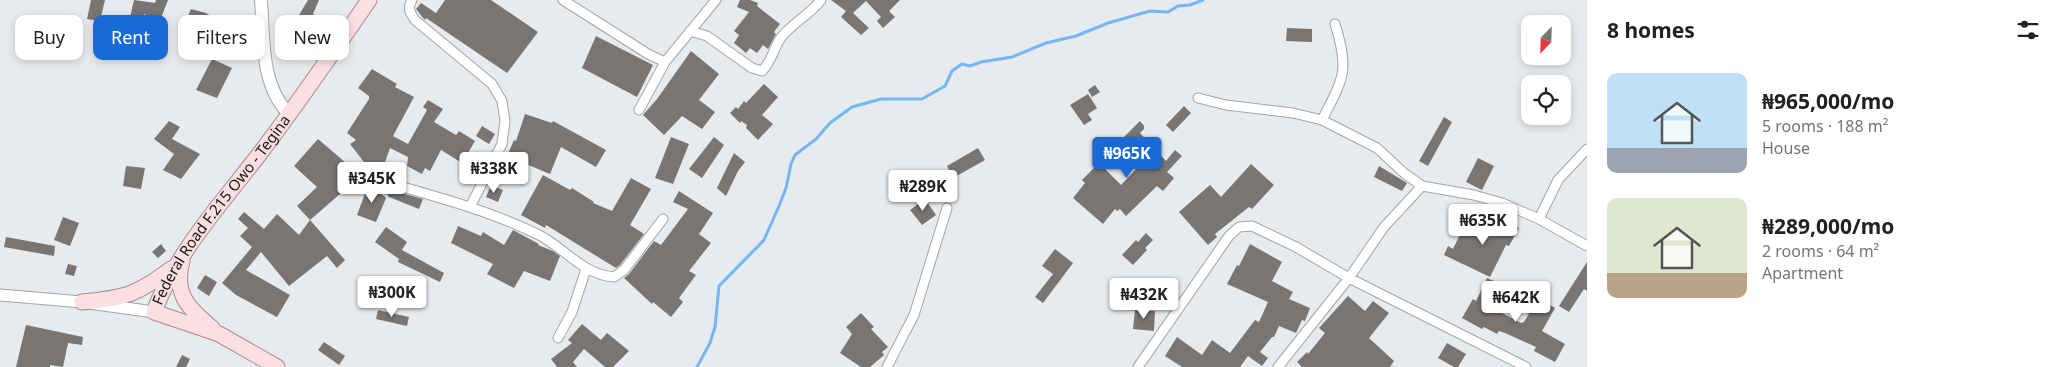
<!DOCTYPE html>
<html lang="en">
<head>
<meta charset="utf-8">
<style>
  body { margin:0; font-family:"Noto Sans",sans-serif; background:#f2f2f2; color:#202124; height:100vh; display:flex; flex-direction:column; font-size:19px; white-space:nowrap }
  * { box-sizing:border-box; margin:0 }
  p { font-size:16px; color:#757577 }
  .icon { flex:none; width:28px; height:28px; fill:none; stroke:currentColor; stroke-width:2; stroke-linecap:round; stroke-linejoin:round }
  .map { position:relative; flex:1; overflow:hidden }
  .panel { display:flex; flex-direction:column; background:#fff; width:475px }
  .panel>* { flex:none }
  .guide { position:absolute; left:15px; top:15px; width:475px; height:45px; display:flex; gap:10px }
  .needle { width:32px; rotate:203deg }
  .fabs { position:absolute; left:1521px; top:15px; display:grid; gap:10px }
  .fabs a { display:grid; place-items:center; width:50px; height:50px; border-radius:10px; background:#fff; box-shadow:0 2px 8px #0003; font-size:25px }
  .price { position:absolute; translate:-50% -42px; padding:0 11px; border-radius:5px; background:#fff; color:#222; font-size:16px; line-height:32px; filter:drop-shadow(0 1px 2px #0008) }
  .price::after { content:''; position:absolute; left:50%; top:30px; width:15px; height:11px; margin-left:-8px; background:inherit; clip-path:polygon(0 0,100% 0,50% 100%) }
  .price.active { background:#196ad4; color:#fff }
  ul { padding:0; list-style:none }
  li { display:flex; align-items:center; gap:15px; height:125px; padding:0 20px }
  li span { display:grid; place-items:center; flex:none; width:140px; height:100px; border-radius:10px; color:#555 }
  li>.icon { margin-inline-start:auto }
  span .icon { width:60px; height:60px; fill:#fffc; stroke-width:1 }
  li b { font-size:21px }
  h2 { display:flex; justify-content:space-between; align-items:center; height:60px; padding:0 20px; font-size:21px }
  .chip { padding:0 18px; border-radius:10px; background:#fff; box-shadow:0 2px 8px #0003; font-size:18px; line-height:45px }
  .chip.active { background:#196ad4; color:#fff }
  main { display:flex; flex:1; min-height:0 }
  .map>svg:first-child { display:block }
</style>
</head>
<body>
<main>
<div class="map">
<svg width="1587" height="367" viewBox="0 0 1587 367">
  <rect width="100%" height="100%" fill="#e8ebee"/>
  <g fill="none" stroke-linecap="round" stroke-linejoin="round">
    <path stroke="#74b6f6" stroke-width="3" d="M 697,367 L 710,343 L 715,327 L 719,286 L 764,240 L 779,206 L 786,188 L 791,164 L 795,155 L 816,139 L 830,123 L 852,107 L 881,99 L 922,99 L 945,86 L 952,71 L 962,64 L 970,66 L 981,62 L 1012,57 L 1046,43 L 1076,36 L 1108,23 L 1150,11 L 1168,12 L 1178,6 L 1190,5 L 1203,0"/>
  </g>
  <path fill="#787573" d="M 91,0 L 105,0 L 100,21 L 87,19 Z
    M 134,0 L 155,3 L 156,0 L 168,0 L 160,21 L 144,14 L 139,32 L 127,31 Z
    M 308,0 L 319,0 L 313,14 L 331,25 L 311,58 L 288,45 L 301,23 L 296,20 Z
    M 445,0 L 491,0 L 538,32 L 507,73 L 426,18 L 425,20 L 423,18 L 416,9 L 421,3 L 436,13 Z
    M 740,0 L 750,0 L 758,3 L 757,6 L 780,24 L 774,32 L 776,34 L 768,49 L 763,45 L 757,53 L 750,48 L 746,53 L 734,43 L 739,35 L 734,31 L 749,12 L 737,7 Z
    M 831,0 L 900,0 L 889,11 L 895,17 L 883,28 L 877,21 L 881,17 L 866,1 L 853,13 L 869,28 L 861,35 L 841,17 L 846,11 Z
    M 191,9 L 206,13 L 231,28 L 220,46 L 193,36 L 200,23 L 187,18 Z
    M 160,28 L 167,33 L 160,43 L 153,38 Z
    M 1287,28 L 1312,29 L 1312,42 L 1286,41 Z
    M 596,36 L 653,65 L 637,97 L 582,68 Z
    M 691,51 L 719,74 L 699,100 L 715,112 L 702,129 L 682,116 L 664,135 L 643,115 L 657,99 Z
    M 212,59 L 232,68 L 217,98 L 196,90 Z
    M 372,69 L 397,84 L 395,87 L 414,97 L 393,136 L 408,144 L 427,110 L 423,107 L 428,100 L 443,109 L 434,122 L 456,135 L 459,131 L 475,141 L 462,163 L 441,150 L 430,171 L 425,168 L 422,174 L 407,166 L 408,157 L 390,148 L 383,168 L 364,162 L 350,144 L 356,140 L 347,133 L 369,99 L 369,96 L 358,88 Z
    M 764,84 L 778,97 L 762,115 L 773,124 L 758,140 L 746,128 L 747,125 L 741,121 L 740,123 L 730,113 L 736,107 L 738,109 L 744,101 L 746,103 Z
    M 1095,85 L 1100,92 L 1092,97 L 1088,90 Z
    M 1088,94 L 1097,108 L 1088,114 L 1092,120 L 1084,125 L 1070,105 Z
    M 1184,106 L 1191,113 L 1173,132 L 1166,125 Z
    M 525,114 L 552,123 L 553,121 L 606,150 L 596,167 L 561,147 L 550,174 L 507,156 L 514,140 L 516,141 Z
    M 1444,117 L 1452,122 L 1428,166 L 1419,161 Z
    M 169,121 L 180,127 L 172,139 L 200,154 L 181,179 L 163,170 L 174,154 L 154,139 Z
    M 1140,121 L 1144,126 L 1144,129 L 1140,133 L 1166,161 L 1175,150 L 1182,156 L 1167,172 L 1174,178 L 1163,191 L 1157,186 L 1126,216 L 1120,209 L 1117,211 L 1115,209 L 1103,224 L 1073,198 L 1085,183 L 1082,180 L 1099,163 L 1121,185 L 1140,165 L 1119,142 Z
    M 482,126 L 495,134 L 489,144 L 476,136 Z
    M 671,137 L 689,144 L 673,184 L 655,178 Z
    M 714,137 L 724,145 L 702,178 L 689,169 Z
    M 318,139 L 353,169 L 340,194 L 310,220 L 297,206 L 317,187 L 294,166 Z
    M 978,148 L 985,160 L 953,178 L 947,166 Z
    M 734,153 L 745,162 L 738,171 L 726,196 L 717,188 Z
    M 1478,158 L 1494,166 L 1482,190 L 1466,182 Z
    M 1251,164 L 1274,185 L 1252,209 L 1249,207 L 1215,234 L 1217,237 L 1208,245 L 1179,212 L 1210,185 L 1221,197 Z
    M 126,166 L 145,168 L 141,189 L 123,186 Z
    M 1379,166 L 1407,183 L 1402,191 L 1374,177 Z
    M 543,175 L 570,190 L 572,188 L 594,202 L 593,203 L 612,211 L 631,178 L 651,189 L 630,225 L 644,234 L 620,265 L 616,268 L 546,225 L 545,228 L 521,215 Z
    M 369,183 L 386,198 L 376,222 L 357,215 Z
    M 380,184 L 387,189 L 423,199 L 419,209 L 389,197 Z
    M 491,185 L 503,190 L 498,202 L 486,197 Z
    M 679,191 L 713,213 L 699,234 L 711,243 L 689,271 L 696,275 L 679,298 L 683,302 L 671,317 L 653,302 L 652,304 L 624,278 L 629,274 L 654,241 L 661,245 L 688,209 L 673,202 Z
    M 925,199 L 936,215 L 922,225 L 910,210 Z
    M 244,212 L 264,229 L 277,214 L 299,235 L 310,220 L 345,260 L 337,268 L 327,256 L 289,286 L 261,252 L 246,270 L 290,295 L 277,317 L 236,295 L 222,283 L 252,247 L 240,236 L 248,228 L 238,219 Z
    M 1494,215 L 1519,228 L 1509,246 L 1506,245 L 1490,277 L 1444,255 L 1448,246 L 1453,249 L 1463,228 L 1481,237 Z
    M 63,217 L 79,223 L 70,246 L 54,240 Z
    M 458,226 L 481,236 L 483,232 L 504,245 L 513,230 L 539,244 L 538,245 L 553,251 L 560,256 L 550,281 L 524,271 L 514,288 L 487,274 L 493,264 L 451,243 Z
    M 386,227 L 407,242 L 402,250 L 444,273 L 440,282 L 398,262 L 399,259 L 375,242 Z
    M 1146,233 L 1153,240 L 1145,248 L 1147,250 L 1133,265 L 1122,255 L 1136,240 L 1138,242 Z
    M 6,237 L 55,246 L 54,256 L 4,247 Z
    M 161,244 L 166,251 L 158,258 L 152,252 Z
    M 1250,244 L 1282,262 L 1272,281 L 1293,292 L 1289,299 L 1310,308 L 1305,321 L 1302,320 L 1296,333 L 1279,326 L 1274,337 L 1272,337 L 1260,352 L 1268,358 L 1262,366 L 1248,356 L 1240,367 L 1182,367 L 1165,356 L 1177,337 L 1202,355 L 1212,340 L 1230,353 L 1255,320 L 1259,322 L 1268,302 L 1227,284 L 1237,265 L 1239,266 Z
    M 1055,249 L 1073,263 L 1043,303 L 1035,297 L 1053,274 L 1042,266 Z
    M 1587,262 L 1587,291 L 1584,289 L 1569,312 L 1559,306 Z
    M 68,264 L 77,266 L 74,276 L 65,274 Z
    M 205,275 L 217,282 L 209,296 L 197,288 Z
    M 1487,278 L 1496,282 L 1485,304 L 1521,323 L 1524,322 L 1538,298 L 1555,308 L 1542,331 L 1565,344 L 1555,362 L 1534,351 L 1536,347 L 1505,333 L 1499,331 L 1497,334 L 1484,327 L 1482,329 L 1462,318 L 1473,299 L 1476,301 Z
    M 1348,296 L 1365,311 L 1373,301 L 1389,313 L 1369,338 L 1394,361 L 1390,367 L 1302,367 L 1297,362 L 1307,352 L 1308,354 L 1325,333 L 1319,328 Z
    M 378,310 L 409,317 L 407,326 L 376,319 Z
    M 1135,310 L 1155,311 L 1154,331 L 1133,329 Z
    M 861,313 L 874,327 L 871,329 L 888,347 L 882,352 L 884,355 L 870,367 L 861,367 L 840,353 L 852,334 L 846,327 Z
    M 582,324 L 601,340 L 607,333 L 629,351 L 613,367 L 605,367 L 584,349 L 573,362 L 577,367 L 557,367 L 551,359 L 572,343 L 568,340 Z
    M 26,325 L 83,337 L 82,345 L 68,343 L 63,367 L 50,365 L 50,367 L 16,367 Z
    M 324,342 L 345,356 L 339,365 L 318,350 Z
    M 1447,343 L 1466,354 L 1458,367 L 1454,367 L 1438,358 Z
    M 182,355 L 190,359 L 186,367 L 176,367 Z"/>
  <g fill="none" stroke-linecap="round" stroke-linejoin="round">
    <g stroke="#a1a5a7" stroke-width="11">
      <path id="minor" d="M 412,0 C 407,8 410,13 415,20 L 492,84 L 502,101 L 505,121 L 502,144 L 470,207
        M 563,0 L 648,54 L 665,62
        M 690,31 L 707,36 L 752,68 L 762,71 C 772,61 773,50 780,39 C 789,25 810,15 821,0
        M 1198,98 L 1226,105 L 1293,113 L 1322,120 L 1377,148 L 1404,173 L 1422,186 L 1474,195 L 1502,203 L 1539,219 L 1587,246
        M 639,110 L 665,62 L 716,0
        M 1322,120 C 1343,79 1350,71 1335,24
        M 389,183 C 440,198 491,211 539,235 C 565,248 583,275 614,277 L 624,270 L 663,219
        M 1539,219 L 1558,180 L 1587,149
        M 558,338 L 572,312 L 586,269
        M 887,367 L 914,315 L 947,208
        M 1138,367 L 1229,236 L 1239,227 L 1252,226 L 1296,247 L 1349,278 L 1526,367
        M 1278,367 L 1349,278 L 1384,227 L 1422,186"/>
    </g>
    <g stroke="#a1a5a7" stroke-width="13">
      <path id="tertiary" d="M 0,295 L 82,302 L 154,312"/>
    </g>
    <g stroke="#a1a5a7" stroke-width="14">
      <path id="secondary" d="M 261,0 C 264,38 260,86 290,115"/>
    </g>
    <g stroke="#a98b8e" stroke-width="17">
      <g id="primary">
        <path d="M 182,261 C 173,294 189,309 212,328"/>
        <path d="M 82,302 C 125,298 136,295 171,269"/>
        <path id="s1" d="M 277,367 L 219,334 L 154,312 C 176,252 223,202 261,152 C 299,102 334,51 369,0"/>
      </g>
    </g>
    <use href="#minor" stroke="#fff" stroke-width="9"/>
    <use href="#tertiary" stroke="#fff" stroke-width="11"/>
    <use href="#secondary" stroke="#fff" stroke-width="12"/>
    <use href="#primary" stroke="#fbdfe2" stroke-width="15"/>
  </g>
  <g text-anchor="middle" stroke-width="4" stroke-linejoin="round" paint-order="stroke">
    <g font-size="15" fill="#151718" stroke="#e8ebee">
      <text dy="5" stroke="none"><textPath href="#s1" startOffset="258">Federal Road F.215 Owo - Tegina</textPath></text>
    </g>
  </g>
</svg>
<div class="fabs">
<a><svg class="needle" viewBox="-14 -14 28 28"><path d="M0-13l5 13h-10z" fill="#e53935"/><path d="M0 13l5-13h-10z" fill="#757577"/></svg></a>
<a><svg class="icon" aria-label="locate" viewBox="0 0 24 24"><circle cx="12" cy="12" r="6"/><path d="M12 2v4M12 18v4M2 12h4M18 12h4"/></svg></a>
</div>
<b class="price active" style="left:1127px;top:179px">₦965K</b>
<b class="price" style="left:494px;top:194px">₦338K</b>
<b class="price" style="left:372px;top:204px">₦345K</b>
<b class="price" style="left:923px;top:212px">₦289K</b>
<b class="price" style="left:1483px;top:246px">₦635K</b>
<b class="price" style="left:392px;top:318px">₦300K</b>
<b class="price" style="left:1144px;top:320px">₦432K</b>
<b class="price" style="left:1516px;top:323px">₦642K</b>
<div class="guide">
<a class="chip">Buy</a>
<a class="chip active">Rent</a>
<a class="chip">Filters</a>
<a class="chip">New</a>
</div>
</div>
<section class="panel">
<h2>8 homes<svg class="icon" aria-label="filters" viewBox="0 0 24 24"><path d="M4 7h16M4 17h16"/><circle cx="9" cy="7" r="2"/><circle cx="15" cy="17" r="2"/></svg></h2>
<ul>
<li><span style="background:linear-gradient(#bfe0f5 75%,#9aa5b1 0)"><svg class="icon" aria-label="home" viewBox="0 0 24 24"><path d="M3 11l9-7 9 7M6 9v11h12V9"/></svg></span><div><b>₦965,000/mo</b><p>5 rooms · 188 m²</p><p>House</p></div></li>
<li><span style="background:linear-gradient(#dfe7d0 75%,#b9a48a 0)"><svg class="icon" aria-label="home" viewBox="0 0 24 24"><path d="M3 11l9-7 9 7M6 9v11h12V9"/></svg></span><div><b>₦289,000/mo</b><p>2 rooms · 64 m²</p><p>Apartment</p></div></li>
</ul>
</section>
</main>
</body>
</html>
